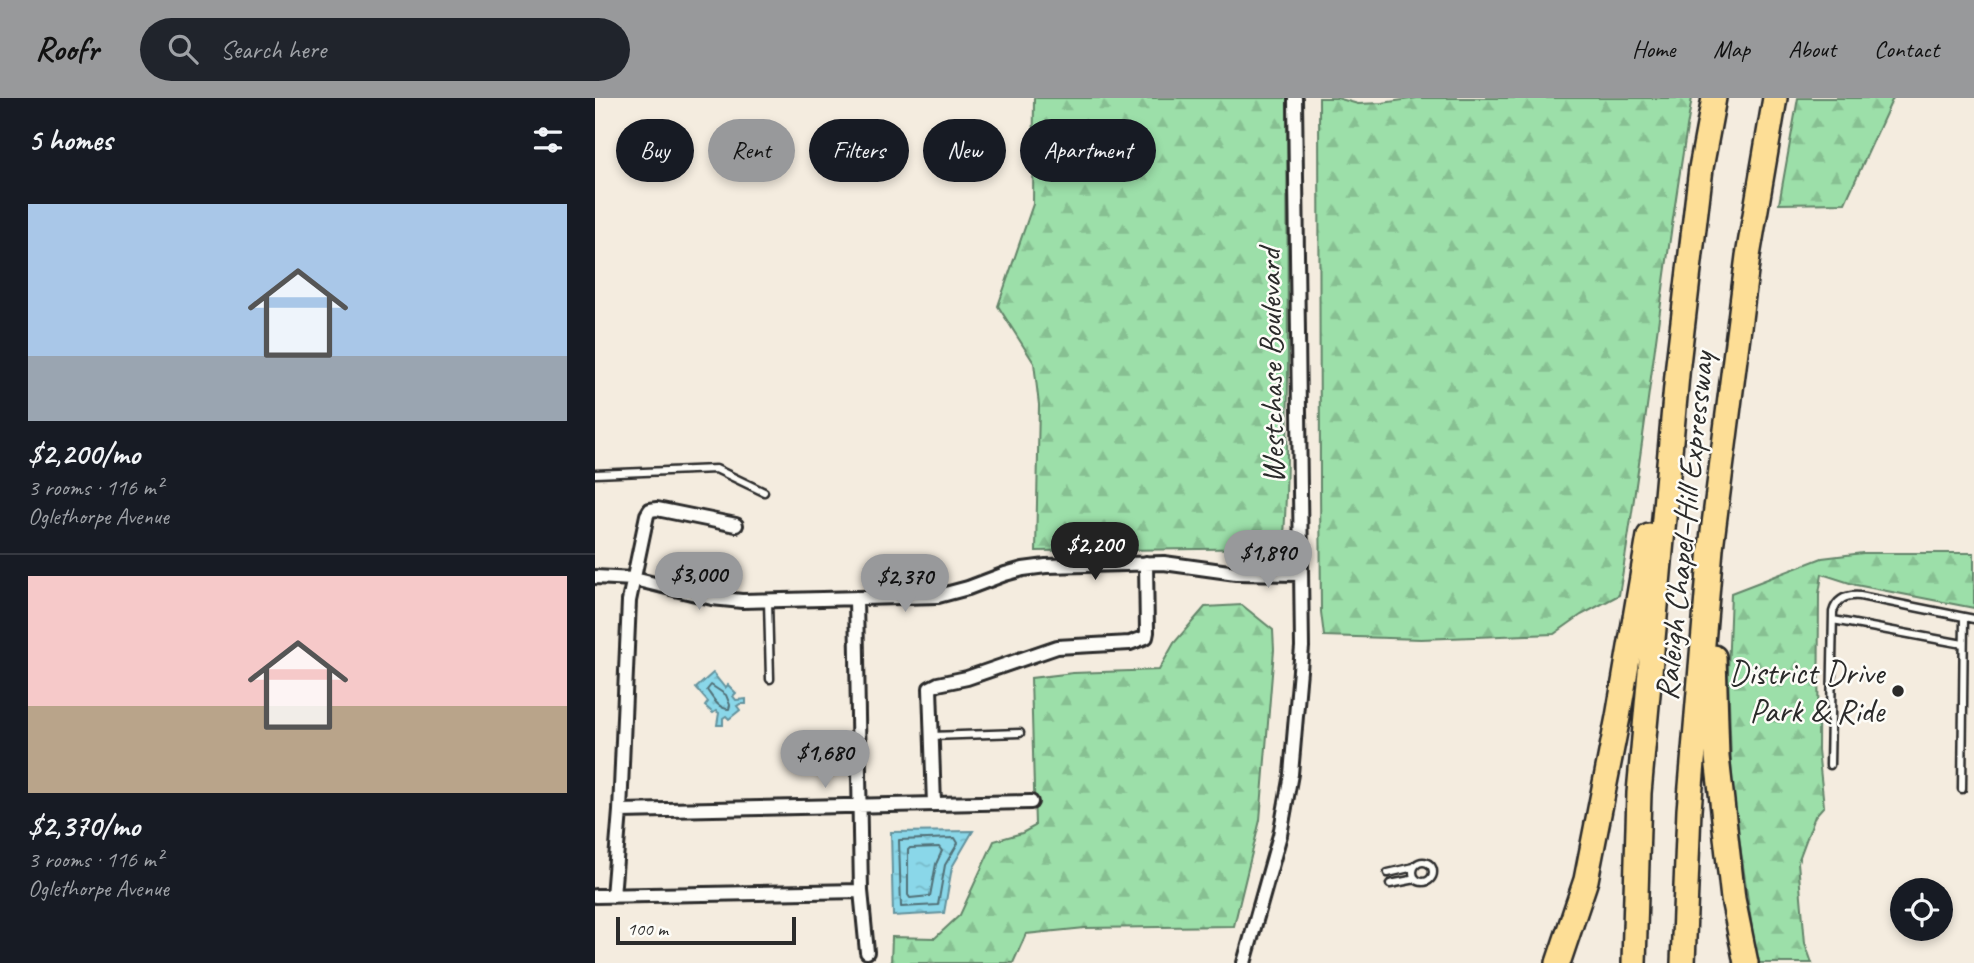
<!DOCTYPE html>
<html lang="en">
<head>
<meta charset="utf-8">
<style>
  body { margin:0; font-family:Caveat,sans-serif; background:#20242c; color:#f1f3f6; height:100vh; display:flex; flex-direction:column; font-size:26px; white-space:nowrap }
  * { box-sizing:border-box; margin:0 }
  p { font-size:23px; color:#9ea1a6 }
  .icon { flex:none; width:38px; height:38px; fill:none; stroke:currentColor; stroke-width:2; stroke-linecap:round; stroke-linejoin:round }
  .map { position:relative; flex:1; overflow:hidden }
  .side { display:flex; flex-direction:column; background:#171b24; width:595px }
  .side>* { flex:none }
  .banner { position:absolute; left:21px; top:21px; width:665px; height:63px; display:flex; gap:14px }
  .fabs { position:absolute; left:1295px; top:780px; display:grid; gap:14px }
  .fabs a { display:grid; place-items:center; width:63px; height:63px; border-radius:50%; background:#171b24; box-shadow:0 4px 10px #0003; font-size:35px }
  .scale { position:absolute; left:21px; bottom:18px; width:180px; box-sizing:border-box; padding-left:7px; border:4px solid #2b2b2b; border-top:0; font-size:19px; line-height:24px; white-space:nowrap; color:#2b2b2b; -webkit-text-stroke:5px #fdfcf7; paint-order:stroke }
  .price { position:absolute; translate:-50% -60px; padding:0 16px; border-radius:24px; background:#98999b; color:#111; font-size:23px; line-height:46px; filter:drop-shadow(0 2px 4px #0008) }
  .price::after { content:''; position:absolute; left:50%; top:42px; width:21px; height:16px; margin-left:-10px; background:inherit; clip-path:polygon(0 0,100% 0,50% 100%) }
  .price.on { background:#222; color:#fff }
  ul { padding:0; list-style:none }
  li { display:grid; align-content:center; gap:14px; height:371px; padding:0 28px }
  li+li { border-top:2px solid #363941 }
  li span { display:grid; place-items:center; height:217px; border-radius:0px; color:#555 }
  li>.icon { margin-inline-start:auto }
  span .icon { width:126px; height:126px; fill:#fffc; stroke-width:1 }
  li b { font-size:30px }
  h2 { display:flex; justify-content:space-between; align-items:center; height:84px; padding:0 28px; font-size:30px }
  .tag { padding:0 24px; border-radius:32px; background:#171b24; box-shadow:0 4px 10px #0003; font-size:24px; line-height:63px }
  .tag.on { background:#98999b; color:#111 }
  header { display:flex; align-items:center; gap:42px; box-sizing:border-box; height:98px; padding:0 35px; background:#98999b; color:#111 }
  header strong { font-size:33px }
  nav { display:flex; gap:38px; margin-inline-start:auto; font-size:24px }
  .search { width:490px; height:63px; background:#20242c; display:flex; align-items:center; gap:18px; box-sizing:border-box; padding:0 24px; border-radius:38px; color:#9ea1a6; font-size:26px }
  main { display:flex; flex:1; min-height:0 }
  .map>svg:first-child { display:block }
</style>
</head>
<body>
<header>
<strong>Roofr</strong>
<div class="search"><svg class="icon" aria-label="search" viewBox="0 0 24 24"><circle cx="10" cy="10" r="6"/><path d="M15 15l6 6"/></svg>Search here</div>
<nav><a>Home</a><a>Map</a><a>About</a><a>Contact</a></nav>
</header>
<main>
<section class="side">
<h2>5 homes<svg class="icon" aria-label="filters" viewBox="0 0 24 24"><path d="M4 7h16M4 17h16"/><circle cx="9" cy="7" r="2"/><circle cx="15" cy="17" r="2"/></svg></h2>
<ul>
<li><span style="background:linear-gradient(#a9c7e8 70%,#9aa5b1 0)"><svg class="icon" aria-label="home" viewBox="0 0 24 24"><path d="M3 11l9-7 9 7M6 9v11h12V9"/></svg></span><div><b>$2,200/mo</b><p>3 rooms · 116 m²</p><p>Oglethorpe Avenue</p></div></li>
<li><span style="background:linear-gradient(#f6c9c9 60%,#b9a48a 0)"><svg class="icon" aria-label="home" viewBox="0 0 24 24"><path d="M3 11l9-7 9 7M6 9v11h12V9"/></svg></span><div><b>$2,370/mo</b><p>3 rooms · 116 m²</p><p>Oglethorpe Avenue</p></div></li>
</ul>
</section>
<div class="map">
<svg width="1379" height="865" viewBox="0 0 1379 865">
  <defs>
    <pattern id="forest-firs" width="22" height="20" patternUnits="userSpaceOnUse" patternTransform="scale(1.75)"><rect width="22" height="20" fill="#9cdfa9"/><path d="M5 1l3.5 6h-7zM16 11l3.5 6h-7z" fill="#87c092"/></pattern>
    <pattern id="water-ripples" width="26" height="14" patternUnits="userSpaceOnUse" patternTransform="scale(1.75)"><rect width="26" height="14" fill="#8ad7e9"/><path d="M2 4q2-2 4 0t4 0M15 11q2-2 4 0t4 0" fill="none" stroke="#77b9c8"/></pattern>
  </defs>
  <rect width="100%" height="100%" fill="#f4ecdf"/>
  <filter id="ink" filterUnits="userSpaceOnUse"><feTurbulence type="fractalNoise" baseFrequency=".0143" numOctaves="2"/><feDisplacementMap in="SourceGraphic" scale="14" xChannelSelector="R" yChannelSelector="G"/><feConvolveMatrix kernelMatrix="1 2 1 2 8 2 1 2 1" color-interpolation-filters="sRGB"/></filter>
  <g filter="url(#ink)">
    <path fill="url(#forest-firs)" stroke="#64856a" stroke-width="2" d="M 439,0 L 692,0 C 693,93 693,186 693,279 C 692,336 693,393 688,450 L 441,453 L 444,307 L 439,265 L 403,208 L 438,106 Z
      M 724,0 L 742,0 L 763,6 L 787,5 L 822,0 L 1097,0 C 1068,165 1052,332 1024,497 L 986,517 L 959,536 L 826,541 L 729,538 L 726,514 L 725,387 Z
      M 1203,0 L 1298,0 L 1250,105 L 1184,106 Z
      M 1268,455 L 1379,455 L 1379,510 L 1261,487 L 1227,476 L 1224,496 L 1223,652 L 1229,708 L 1220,718 L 1203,764 L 1210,845 L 1217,865 L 1162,865 L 1137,692 L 1133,574 L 1136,495 L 1227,460 Z
      M 647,507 L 678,532 L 679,552 L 665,722 L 639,828 L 490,830 L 431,836 L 418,865 L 296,865 L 297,839 L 340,840 L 365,817 L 399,743 L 427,735 L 440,728 L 436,580 L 478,575 L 564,572 L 579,545 L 610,509 Z"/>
    <path fill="url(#water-ripples)" stroke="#64929d" stroke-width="2" d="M 118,575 L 130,590 L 133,587 L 141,595 L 138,598 L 141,602 L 151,601 L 151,606 L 145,606 L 142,608 L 145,612 L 134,621 L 131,618 L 128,620 L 128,627 L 122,627 L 124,615 L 121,613 L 118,615 L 110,608 L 113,604 L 101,590 Z
      M 378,733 L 357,769 L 349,815 L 298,818 L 296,734 Z"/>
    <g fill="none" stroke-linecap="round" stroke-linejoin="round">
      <path stroke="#517077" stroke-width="2" d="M 116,587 L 131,597 L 135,607 L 134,611 C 123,611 118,600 112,592 Z
        M 360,740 L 363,745 L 350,767 L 343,807 L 306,809 L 304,742 Z
        M 344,749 L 347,753 L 341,766 L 335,798 L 315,800 L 313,797 L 313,752 L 315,750 Z"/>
      <g stroke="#2b2b2b" stroke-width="11">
        <path id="lane" d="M 0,376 L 121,371 L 169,394
          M 173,503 L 175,581
          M 1238,522 L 1368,546
          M 336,638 L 425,635
          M 1235,667 L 1238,514 C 1242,500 1252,497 1265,498 L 1379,521
          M 1367,691 L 1369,519
          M818 774a10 10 0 1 1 20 0a10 10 0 1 1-20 0Z
          M 793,775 L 819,769
          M 795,786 L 821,781"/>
      </g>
      <g stroke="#2b2b2b" stroke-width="18">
        <path id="street" d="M 0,479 L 39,481 L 117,500 L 147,503 L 343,498 L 373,490 L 410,476 L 428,471 L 451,468 L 569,465 L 641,475 L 706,476
          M 261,500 L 266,793 L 272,854
          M 339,706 L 335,590 L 343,586 L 372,580 L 462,549 L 535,545 L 551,539 L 552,534 L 551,465
          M 25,713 L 436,704
          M 0,798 L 266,793
          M 18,798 L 25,713 L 34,503 L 52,417 L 55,412 L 62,411 L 141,427
          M 649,865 L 685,737 L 696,676 L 707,549 L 700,0"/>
      </g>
      <g stroke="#2b2b2b" stroke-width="28">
        <path id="highway" d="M 1119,559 L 1122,659 L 1138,801 L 1151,865
          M 963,865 L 991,782 L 1023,619 L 1054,438
          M 1039,865 L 1044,695 L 1083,266 L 1106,70 L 1119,0
          M 1088,865 L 1094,712 L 1116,450 L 1153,158 L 1180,0"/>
      </g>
      <use href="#lane" stroke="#fdfcf7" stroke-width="6"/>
      <use href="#street" stroke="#fdfcf7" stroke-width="12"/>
      <use href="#highway" stroke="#fdde96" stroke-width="23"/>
    </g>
  </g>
  <circle fill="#2b2b2b" stroke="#fdfcf7" stroke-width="2.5" cx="1303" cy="593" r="7"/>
  <g text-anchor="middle" stroke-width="5" stroke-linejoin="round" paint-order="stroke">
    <g font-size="33" fill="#2b2b2b" stroke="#fdfcf7">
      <text transform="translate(675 268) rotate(-91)" y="12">Westchase Boulevard</text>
      <text transform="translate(1088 428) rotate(-84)" y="12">Raleigh Chapel–Hill Expressway</text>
    </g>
    <g font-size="33" fill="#2b2b2b" stroke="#fdfcf7" text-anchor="end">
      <text x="1289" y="586">District Drive<tspan x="1289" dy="38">Park &amp; Ride</tspan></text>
    </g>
  </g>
</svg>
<div class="fabs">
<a><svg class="icon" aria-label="locate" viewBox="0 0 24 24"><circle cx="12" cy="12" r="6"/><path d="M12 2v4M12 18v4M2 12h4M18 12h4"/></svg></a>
</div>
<div class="scale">100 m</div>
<b class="price on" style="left:500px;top:484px">$2,200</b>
<b class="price" style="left:673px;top:492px">$1,890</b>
<b class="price" style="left:104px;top:514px">$3,000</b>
<b class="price" style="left:310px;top:516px">$2,370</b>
<b class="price" style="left:230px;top:692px">$1,680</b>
<div class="banner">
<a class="tag">Buy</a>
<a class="tag on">Rent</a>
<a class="tag">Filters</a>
<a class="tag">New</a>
<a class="tag">Apartment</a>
</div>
</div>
</main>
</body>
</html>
